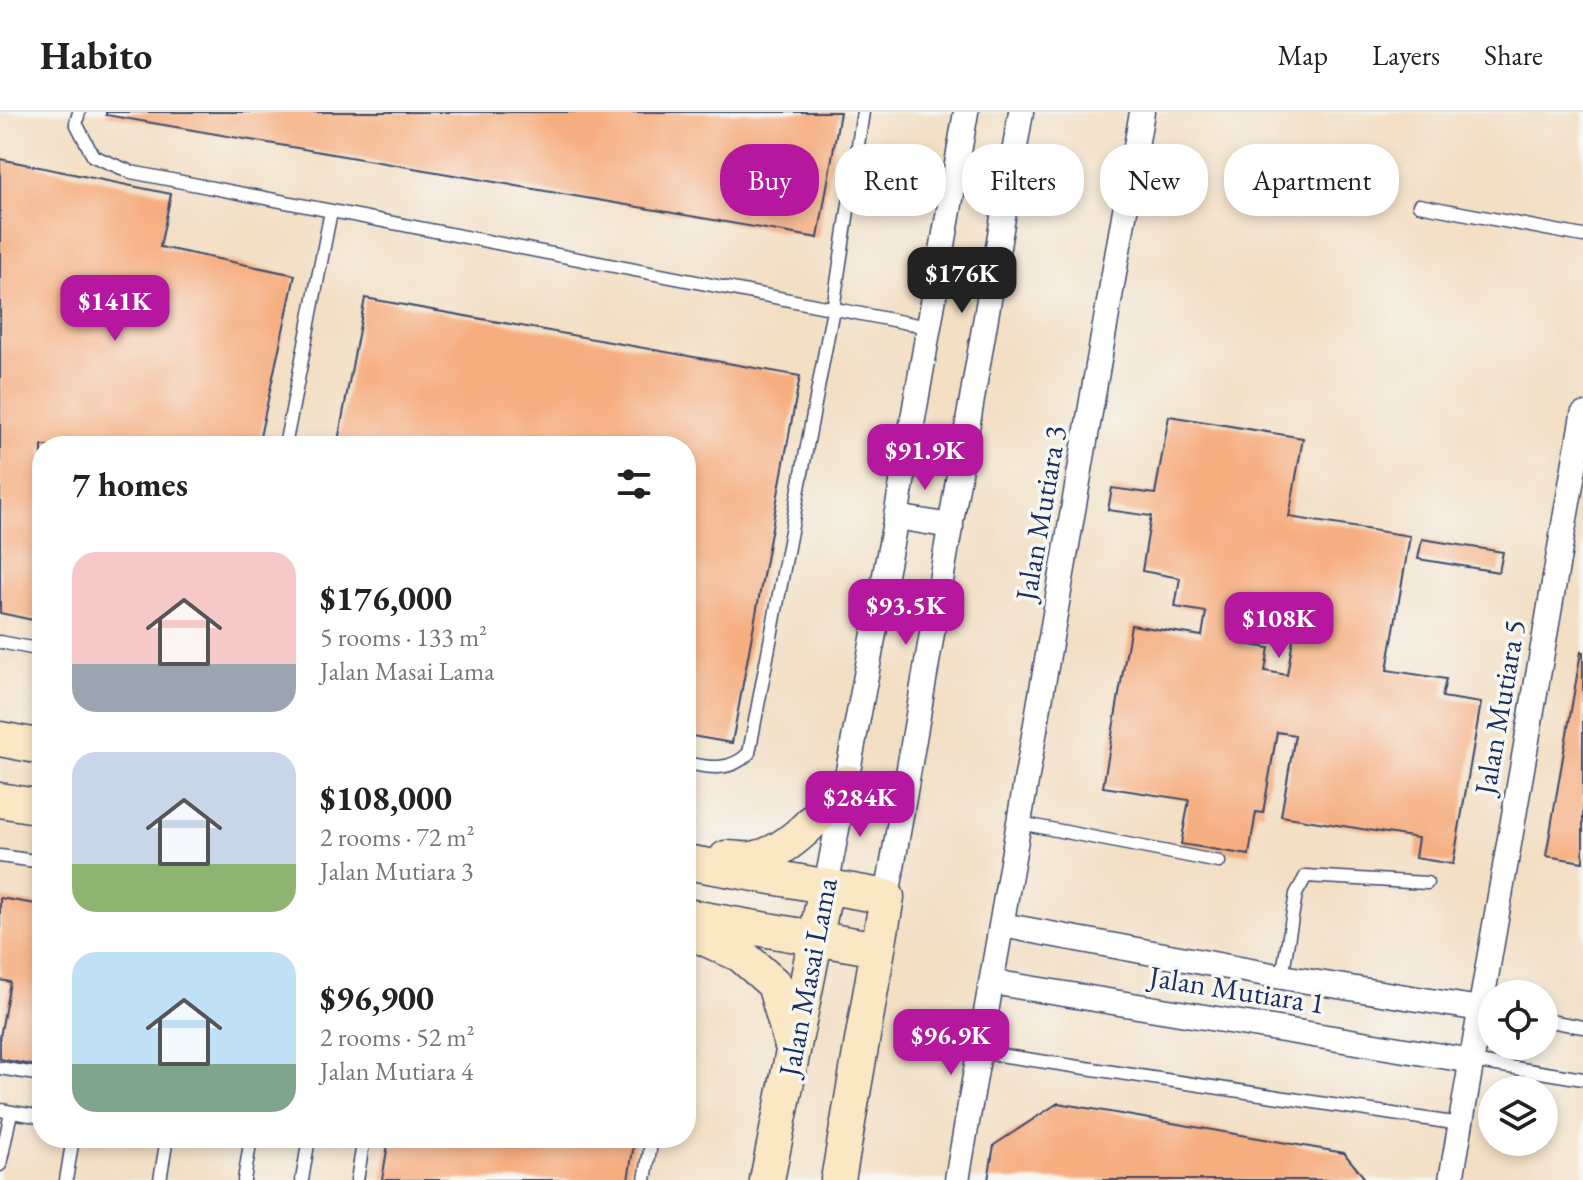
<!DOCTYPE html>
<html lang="en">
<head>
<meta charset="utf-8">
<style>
  body { margin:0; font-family:"EB Garamond",serif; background:#f2f2f2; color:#222; height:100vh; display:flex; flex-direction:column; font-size:30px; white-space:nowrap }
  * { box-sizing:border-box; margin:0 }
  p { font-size:26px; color:#767676 }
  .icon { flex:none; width:44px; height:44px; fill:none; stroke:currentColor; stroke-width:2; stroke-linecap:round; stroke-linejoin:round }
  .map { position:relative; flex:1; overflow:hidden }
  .side { position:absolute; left:32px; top:324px; width:664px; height:712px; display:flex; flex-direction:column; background:#fff; border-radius:32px; box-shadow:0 4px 12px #0003 }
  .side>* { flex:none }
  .banner { position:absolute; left:720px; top:32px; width:742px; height:72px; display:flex; gap:16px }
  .fabs { position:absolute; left:1478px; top:868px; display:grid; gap:16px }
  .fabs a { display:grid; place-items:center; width:80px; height:80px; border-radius:50%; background:#fff; box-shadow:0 4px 12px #0003; font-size:40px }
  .price { position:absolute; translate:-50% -68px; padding:0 18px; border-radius:16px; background:#b5179e; color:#fff; font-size:26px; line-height:52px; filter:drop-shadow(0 2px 4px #0008) }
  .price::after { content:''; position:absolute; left:50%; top:48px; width:24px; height:18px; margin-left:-12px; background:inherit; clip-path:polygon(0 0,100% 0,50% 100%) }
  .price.current { background:#222; color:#fff }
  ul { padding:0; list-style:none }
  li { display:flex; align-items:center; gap:24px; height:200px; padding:0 40px }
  li span { display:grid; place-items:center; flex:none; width:224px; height:160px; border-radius:24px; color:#555 }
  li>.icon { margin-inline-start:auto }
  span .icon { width:96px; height:96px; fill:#fffc; stroke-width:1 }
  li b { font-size:34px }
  h2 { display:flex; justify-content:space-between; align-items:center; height:96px; padding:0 40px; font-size:34px }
  .tag { padding:0 28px; border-radius:32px; background:#fff; box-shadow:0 4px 12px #0003; font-size:28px; line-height:72px }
  .tag.current { background:#b5179e; color:#fff }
  header { display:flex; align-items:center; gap:48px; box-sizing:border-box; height:112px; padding:0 40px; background:#fff; border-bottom:2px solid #e0e0e0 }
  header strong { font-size:38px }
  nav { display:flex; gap:44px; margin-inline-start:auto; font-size:28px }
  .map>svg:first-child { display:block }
</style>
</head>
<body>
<header>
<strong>Habito</strong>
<nav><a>Map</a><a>Layers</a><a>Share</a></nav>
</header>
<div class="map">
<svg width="1583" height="1068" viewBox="0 0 1583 1068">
  <rect width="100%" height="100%" fill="#f6f6f2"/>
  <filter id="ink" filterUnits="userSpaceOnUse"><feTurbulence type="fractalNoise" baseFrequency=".0125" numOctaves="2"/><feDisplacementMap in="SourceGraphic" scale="16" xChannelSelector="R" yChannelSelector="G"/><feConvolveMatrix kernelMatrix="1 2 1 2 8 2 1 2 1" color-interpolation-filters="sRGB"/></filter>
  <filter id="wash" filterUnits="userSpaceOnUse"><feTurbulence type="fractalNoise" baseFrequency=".006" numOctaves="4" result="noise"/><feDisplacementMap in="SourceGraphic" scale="32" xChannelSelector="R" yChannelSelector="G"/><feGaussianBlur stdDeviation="1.8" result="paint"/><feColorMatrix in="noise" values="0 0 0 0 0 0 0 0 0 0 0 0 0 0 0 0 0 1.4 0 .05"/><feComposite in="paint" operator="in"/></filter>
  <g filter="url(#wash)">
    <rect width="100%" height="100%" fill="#f3dfc4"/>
    <g id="blocks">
      <path fill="#f6ae80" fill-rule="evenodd" d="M 106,0 L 840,0 L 818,126 L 106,3 Z
        M 0,47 L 171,82 L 160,135 L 295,163 L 258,334 L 42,334 L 42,510 L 0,501 Z
        M 365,186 L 800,264 L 732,631 L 686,623 L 686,334 L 337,334 Z
        M 1169,304 L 1303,326 L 1289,405 L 1410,424 L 1387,558 L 1446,567 L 1442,585 L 1481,591 L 1453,752 L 1415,746 L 1418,726 L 1281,704 L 1295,623 L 1277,620 L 1263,701 L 1256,700 L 1249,743 L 1181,732 L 1189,688 L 1103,675 L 1131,513 L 1202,524 L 1206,500 L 1175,495 L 1180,466 L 1142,459 L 1151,404 L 1108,398 L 1112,376 L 1155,382 ZM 1248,507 L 1295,515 L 1287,563 L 1265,559 L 1269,536 L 1244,532 Z
        M 1422,427 L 1503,440 L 1499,460 L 1418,447 Z
        M 1581,540 L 1583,540 L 1583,750 L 1546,744 Z
        M 0,786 L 42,793 L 42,955 L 0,947 L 0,925 L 10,870 L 0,868 Z
        M 1058,991 L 1344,1041 L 1363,1064 L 1362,1068 L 988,1068 L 994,1033 Z
        M 389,1026 L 635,1026 L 628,1068 L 382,1068 Z"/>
    </g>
  </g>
  <g filter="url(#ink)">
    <use href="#blocks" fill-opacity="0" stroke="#3b496d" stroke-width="2"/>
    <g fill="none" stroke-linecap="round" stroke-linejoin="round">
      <g stroke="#3b496d" stroke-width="15">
        <path id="lane" d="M 79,0 L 76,11 L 93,44 L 131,60 L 928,215
          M 1419,93 L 1583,124
          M 285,334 L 331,99
          M 0,530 L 42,538
          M 686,651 C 710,656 730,660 749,641 L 833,197 L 863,0
          M 1020,711 L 1219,750
          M 0,744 L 42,750
          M 1282,865 L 1296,782 L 1306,764 L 1427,771
          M 1544,908 L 1583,915
          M 979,940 L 1460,1012
          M 1472,949 L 1583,967
          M 0,956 L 42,963
          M 0,998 L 42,1005
          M 0,1053 L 11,1000
          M 66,1068 L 73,1026
          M 160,1068 L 167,1026
          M 244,1068 L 251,1026
          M 302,1068 L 309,1026
          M 357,1068 L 364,1026
          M 645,1068 L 652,1026"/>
      </g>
      <g stroke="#3b496d" stroke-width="27">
        <path id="street" d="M 896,405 L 951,414
          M 826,775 L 896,405 L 966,0
          M 887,785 L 1021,0
          M 1002,813 L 1282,865 L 1480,897
          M 992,870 L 1472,949
          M 957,1068 L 1142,0
          M 1451,1068 L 1583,303"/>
      </g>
      <g stroke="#3b496d" stroke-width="37">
        <path id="secondary" d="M 0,627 L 42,635
          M 0,688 L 42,695
          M 726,746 C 735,746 743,748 751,747 C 789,743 825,697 847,670
          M 686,750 L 887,785 L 838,1068
          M 686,804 L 878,837
          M 686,818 L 741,843 L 774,872 L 792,934
          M 767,1068 L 826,775"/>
      </g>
      <use href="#lane" stroke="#fff" stroke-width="12"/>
      <use href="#street" stroke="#fff" stroke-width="24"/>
      <use href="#secondary" stroke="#fae7c3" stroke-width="34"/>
    </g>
  </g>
  <g text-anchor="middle" stroke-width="7" stroke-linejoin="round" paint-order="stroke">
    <g font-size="30" fill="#1b2f5e" stroke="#f6f6f2">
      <text transform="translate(1041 401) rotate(-80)" y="10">Jalan Mutiara 3</text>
      <text transform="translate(1500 595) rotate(-80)" y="10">Jalan Mutiara 5</text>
      <text transform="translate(808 865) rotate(-79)" y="10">Jalan Masai Lama</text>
      <text transform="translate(1237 878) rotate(9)" y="10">Jalan Mutiara 1</text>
    </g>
  </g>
</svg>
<div class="fabs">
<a><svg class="icon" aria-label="locate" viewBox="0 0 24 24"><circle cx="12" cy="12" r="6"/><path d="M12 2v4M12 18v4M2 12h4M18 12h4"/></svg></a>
<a><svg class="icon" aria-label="layers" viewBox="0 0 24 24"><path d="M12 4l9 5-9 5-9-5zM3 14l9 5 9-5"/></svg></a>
</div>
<b class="price current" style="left:962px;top:203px">$176K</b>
<b class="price" style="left:115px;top:231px">$141K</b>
<b class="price" style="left:925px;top:380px">$91.9K</b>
<b class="price" style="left:906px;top:535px">$93.5K</b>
<b class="price" style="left:1279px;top:548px">$108K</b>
<b class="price" style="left:860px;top:727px">$284K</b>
<b class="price" style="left:951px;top:965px">$96.9K</b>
<div class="banner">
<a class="tag current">Buy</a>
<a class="tag">Rent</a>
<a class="tag">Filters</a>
<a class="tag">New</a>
<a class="tag">Apartment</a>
</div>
<section class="side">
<h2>7 homes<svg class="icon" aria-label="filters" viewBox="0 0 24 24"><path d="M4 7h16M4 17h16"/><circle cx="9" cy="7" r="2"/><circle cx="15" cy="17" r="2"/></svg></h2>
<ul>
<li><span style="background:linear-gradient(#f6c9c9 70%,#9aa5b1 0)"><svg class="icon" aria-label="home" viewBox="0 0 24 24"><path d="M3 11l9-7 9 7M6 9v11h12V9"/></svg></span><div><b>$176,000</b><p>5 rooms · 133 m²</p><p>Jalan Masai Lama</p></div></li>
<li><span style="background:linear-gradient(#c9d6e8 70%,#8fb573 0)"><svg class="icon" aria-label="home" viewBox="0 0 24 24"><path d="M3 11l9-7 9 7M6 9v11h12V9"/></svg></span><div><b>$108,000</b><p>2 rooms · 72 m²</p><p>Jalan Mutiara 3</p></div></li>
<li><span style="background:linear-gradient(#bfe0f5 70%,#7fa58c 0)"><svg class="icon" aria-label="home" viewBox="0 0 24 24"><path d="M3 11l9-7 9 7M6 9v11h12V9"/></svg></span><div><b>$96,900</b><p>2 rooms · 52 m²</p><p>Jalan Mutiara 4</p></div></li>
</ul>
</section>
</div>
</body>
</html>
